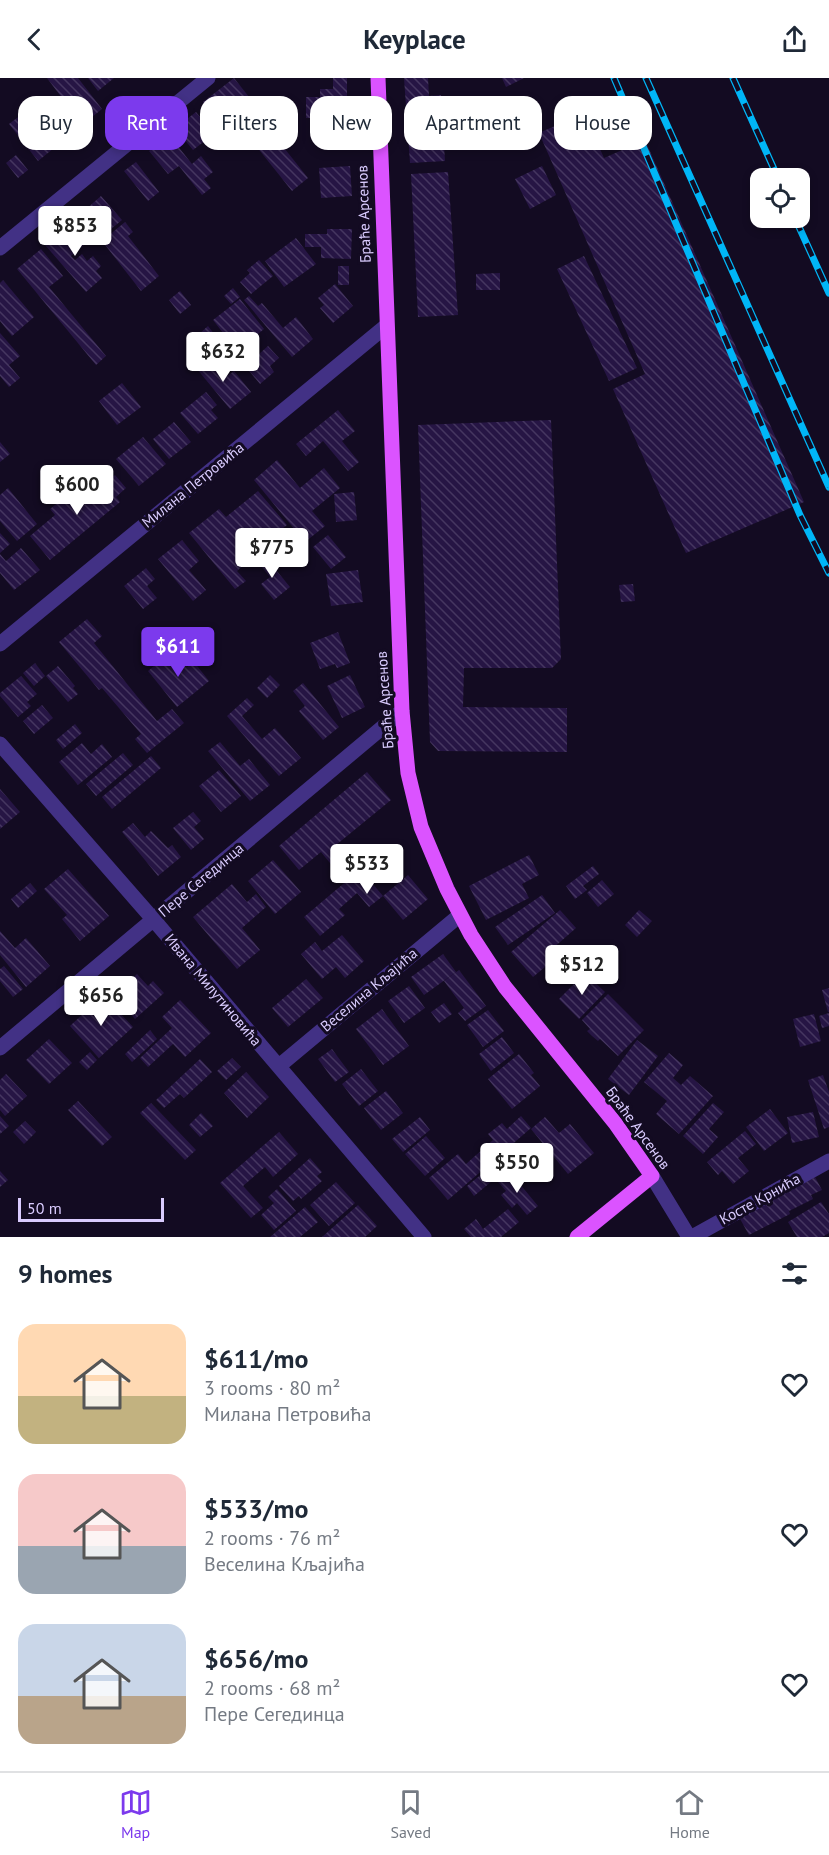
<!DOCTYPE html>
<html lang="en">
<head>
<meta charset="utf-8">
<style>
  body { margin:0; font-family:"PT Sans",sans-serif; background:#f2f2f3; color:#1f2937; height:100vh; display:flex; flex-direction:column; font-size:22px; white-space:nowrap }
  * { box-sizing:border-box; margin:0 }
  p { font-size:20px; color:#747a83 }
  .icon { flex:none; width:33px; height:33px; fill:none; stroke:currentColor; stroke-width:2; stroke-linecap:round; stroke-linejoin:round }
  .map { position:relative; height:1159px; overflow:hidden }
  .sheet { display:flex; flex-direction:column; background:#fff; flex:1 }
  .sheet>* { flex:none }
  .guide { position:absolute; left:18px; top:18px; width:794px; height:54px; display:flex; gap:12px }
  .fabs { position:absolute; left:750px; top:90px; display:grid; gap:12px }
  .fabs a { display:grid; place-items:center; width:60px; height:60px; border-radius:12px; background:#fff; box-shadow:0 3px 9px #0003; font-size:30px }
  .scale { position:absolute; left:18px; bottom:15px; width:146px; box-sizing:border-box; padding-left:6px; border:3px solid #daccff; border-top:0; font-size:16px; line-height:21px; white-space:nowrap; color:#daccff; -webkit-text-stroke:4px #130b22; paint-order:stroke }
  .price { position:absolute; translate:-50% -51px; padding:0 14px; border-radius:6px; background:#fff; color:#222; font-size:20px; line-height:39px; filter:drop-shadow(0 2px 3px #0008) }
  .price::after { content:''; position:absolute; left:50%; top:36px; width:18px; height:14px; margin-left:-9px; background:inherit; clip-path:polygon(0 0,100% 0,50% 100%) }
  .price.current { background:#7c3aed; color:#fff }
  ul { padding:0; list-style:none }
  li { display:flex; align-items:center; gap:18px; height:150px; padding:0 18px }
  li span { display:grid; place-items:center; flex:none; width:168px; height:120px; border-radius:18px; color:#555 }
  li>.icon { margin-inline-start:auto }
  span .icon { width:72px; height:72px; fill:#fffc; stroke-width:1 }
  li b { font-size:26px }
  h2 { display:flex; justify-content:space-between; align-items:center; height:72px; padding:0 18px; font-size:26px }
  .chip { padding:0 21px; border-radius:18px; background:#fff; box-shadow:0 3px 9px #0003; font-size:21px; line-height:54px }
  .chip.current { background:#7c3aed; color:#fff }
  header { display:flex; justify-content:space-between; align-items:center; height:78px; padding:0 18px; background:#fff; font-size:27px; font-weight:700 }
  .tabs { display:flex; justify-content:space-around; align-items:center; height:84px; border-top:2px solid #e0e1e3; background:#fff; font-size:16px; color:#747a83 }
  .tabs a { display:grid; justify-items:center; gap:3px }
  .tabs .current { color:#7c3aed }
  .map>svg:first-child { display:block }
</style>
</head>
<body>
<header><svg class="icon" aria-label="back" viewBox="0 0 24 24"><path d="M15 5l-7 7 7 7"/></svg>Keyplace<svg class="icon" aria-label="share" viewBox="0 0 24 24"><path d="M12 15V3M7 8l5-5 5 5M5 13v7h14v-7"/></svg></header>
<div class="map">
<svg width="829" height="1159" viewBox="0 0 829 1159">
  <defs>
    <pattern id="building-back-hatch" width="6" height="6" patternUnits="userSpaceOnUse" patternTransform="scale(1.5)"><rect width="6" height="6" fill="#261544"/><path d="M-1 5l2 2M0 0l6 6M5-1l2 2" fill="none" stroke="#453660"/></pattern>
  </defs>
  <rect width="100%" height="100%" fill="#130b22"/>
  <path fill="url(#building-back-hatch)" d="M 47,0 L 78,0 L 102,31 L 77,51 L 56,24 L 62,20 Z
    M 88,0 L 114,0 L 98,13 Z
    M 234,0 L 272,48 L 269,51 L 308,100 L 292,113 L 232,38 L 221,46 L 203,24 Z
    M 333,0 L 347,0 L 347,40 L 306,40 L 306,19 L 320,19 L 320,11 L 333,11 Z
    M 404,0 L 428,0 L 429,18 L 441,17 L 445,83 L 410,85 Z
    M 502,0 L 524,0 L 506,9 Z
    M 30,30 L 59,66 L 38,83 L 9,46 Z
    M 196,34 L 214,56 L 193,72 L 175,50 Z
    M 584,35 L 604,80 L 645,62 L 804,424 L 686,475 L 613,311 L 645,296 L 539,55 Z
    M 338,47 L 348,47 L 348,69 L 338,69 Z
    M 169,57 L 192,86 L 201,78 L 213,94 L 204,101 L 211,110 L 202,117 L 179,88 L 168,96 L 149,73 Z
    M 16,77 L 28,92 L 18,100 L 6,85 Z
    M 136,84 L 159,114 L 148,123 L 124,93 Z
    M 350,88 L 352,118 L 321,120 L 319,90 Z
    M 542,88 L 556,117 L 530,131 L 515,101 Z
    M 448,94 L 458,237 L 418,239 L 411,96 Z
    M 101,118 L 122,142 L 99,161 L 78,138 Z
    M 72,144 L 89,163 L 71,178 L 75,182 L 82,176 L 87,183 L 93,178 L 101,188 L 96,193 L 102,200 L 86,214 L 45,167 Z
    M 125,144 L 133,154 L 128,158 L 159,198 L 141,213 L 102,163 Z
    M 327,151 L 352,151 L 351,181 L 321,180 L 321,169 L 305,169 L 305,156 L 327,156 Z
    M 296,160 L 316,186 L 284,209 L 265,183 Z
    M 41,171 L 63,198 L 49,209 L 106,278 L 96,287 L 17,191 Z
    M 584,178 L 637,290 L 609,303 L 557,191 Z
    M 259,182 L 273,198 L 251,216 L 240,204 L 250,195 L 247,192 Z
    M 338,188 L 349,188 L 349,207 L 338,207 Z
    M 500,195 L 500,212 L 476,212 L 476,196 Z
    M 3,202 L 34,239 L 12,258 L 0,243 L 0,205 Z
    M 335,206 L 353,228 L 333,245 L 320,230 L 324,227 L 318,220 Z
    M 233,210 L 240,219 L 231,226 L 224,218 Z
    M 180,213 L 191,227 L 180,236 L 169,222 Z
    M 249,218 L 258,228 L 262,225 L 283,250 L 296,239 L 313,261 L 292,279 L 244,222 Z
    M 240,221 L 264,251 L 237,273 L 213,242 Z
    M 208,248 L 218,261 L 209,269 L 198,257 Z
    M 0,255 L 20,278 L 9,287 L 20,300 L 9,309 L 0,298 Z
    M 268,268 L 279,280 L 270,288 L 274,294 L 260,306 L 239,281 L 253,269 L 259,276 Z
    M 202,276 L 223,301 L 234,293 L 251,314 L 230,331 L 192,285 Z
    M 122,305 L 141,329 L 117,347 L 99,323 Z
    M 206,314 L 217,327 L 211,332 L 218,340 L 198,356 L 180,335 Z
    M 338,332 L 355,353 L 342,363 L 359,384 L 348,393 L 323,363 L 306,378 L 296,366 Z
    M 551,342 L 561,581 L 552,590 L 464,590 L 463,629 L 567,630 L 567,674 L 438,673 L 430,664 L 418,347 Z
    M 174,344 L 191,364 L 169,381 L 153,361 Z
    M 143,359 L 166,386 L 139,408 L 116,381 Z
    M 0,364 L 10,376 L 0,384 Z
    M 277,382 L 300,410 L 324,390 L 340,410 L 312,433 L 325,448 L 305,464 L 254,402 Z
    M 115,397 L 126,410 L 116,419 L 120,424 L 50,482 L 30,458 L 55,437 L 50,431 L 84,403 L 93,415 Z
    M 8,410 L 37,446 L 17,463 L 0,443 L 0,417 Z
    M 258,413 L 287,447 L 254,473 L 250,468 L 237,478 L 244,487 L 237,493 L 246,503 L 235,511 L 189,455 L 219,431 L 226,439 Z
    M 354,414 L 357,442 L 336,444 L 334,416 Z
    M 0,455 L 10,466 L 0,475 Z
    M 328,457 L 346,479 L 331,491 L 313,469 Z
    M 182,462 L 199,483 L 189,492 L 206,512 L 193,523 L 158,481 Z
    M 21,470 L 40,492 L 14,512 L 0,495 L 0,476 L 6,483 Z
    M 262,475 L 290,509 L 274,522 L 261,506 L 270,499 L 255,481 Z
    M 146,490 L 155,501 L 147,508 L 157,520 L 143,531 L 124,508 Z
    M 358,492 L 363,524 L 331,528 L 326,496 Z
    M 633,506 L 635,523 L 621,524 L 619,507 Z
    M 87,541 L 102,558 L 94,565 L 157,643 L 172,631 L 184,645 L 147,675 L 135,661 L 141,656 L 102,610 L 99,612 L 59,564 Z
    M 338,554 L 350,585 L 337,590 L 335,586 L 320,591 L 310,565 Z
    M 173,572 L 187,589 L 194,584 L 209,603 L 177,629 L 148,593 Z
    M 35,585 L 45,598 L 34,608 L 23,595 Z
    M 58,588 L 75,608 L 73,610 L 78,616 L 68,624 L 46,598 Z
    M 270,597 L 280,607 L 267,620 L 257,610 Z
    M 350,597 L 365,629 L 342,640 L 327,608 Z
    M 21,598 L 37,616 L 27,624 L 31,628 L 18,639 L 0,618 L 0,615 Z
    M 303,605 L 339,649 L 323,662 L 299,633 L 305,628 L 293,613 Z
    M 247,620 L 254,627 L 242,638 L 262,661 L 275,650 L 301,680 L 279,698 L 227,638 Z
    M 42,627 L 53,640 L 34,656 L 23,643 Z
    M 75,646 L 82,655 L 63,671 L 56,662 Z
    M 220,664 L 240,688 L 249,681 L 270,707 L 250,723 L 208,673 Z
    M 82,665 L 91,676 L 102,666 L 112,679 L 78,707 L 59,684 Z
    M 123,675 L 133,687 L 96,718 L 86,706 Z
    M 151,678 L 161,690 L 112,731 L 102,719 Z
    M 219,692 L 241,718 L 221,734 L 199,708 Z
    M 367,694 L 391,722 L 336,767 L 356,790 L 343,801 L 321,774 L 299,792 L 279,768 Z
    M 0,711 L 20,734 L 0,751 Z
    M 193,734 L 201,743 L 194,749 L 204,761 L 191,772 L 173,750 Z
    M 133,745 L 145,759 L 151,753 L 168,770 L 172,767 L 181,779 L 158,798 L 122,754 Z
    M 382,773 L 394,787 L 372,805 L 383,818 L 408,797 L 428,821 L 403,842 L 383,818 L 369,829 L 357,815 L 339,831 L 345,837 L 320,858 L 304,839 Z
    M 529,777 L 539,797 L 522,806 L 529,820 L 486,842 L 469,808 Z
    M 273,782 L 301,814 L 275,836 L 248,803 Z
    M 593,788 L 599,796 L 583,808 L 587,812 L 575,821 L 566,808 Z
    M 68,791 L 109,838 L 80,863 L 62,841 L 67,837 L 44,811 Z
    M 602,802 L 614,816 L 598,829 L 587,815 Z
    M 30,805 L 37,813 L 18,830 L 11,821 Z
    M 232,806 L 247,824 L 256,816 L 266,829 L 242,850 L 260,872 L 237,891 L 193,839 Z
    M 542,817 L 555,835 L 508,867 L 495,849 Z
    M 560,832 L 576,850 L 551,872 L 557,879 L 533,899 L 511,874 Z
    M 639,832 L 652,843 L 637,859 L 625,847 Z
    M 0,853 L 15,870 L 26,860 L 50,888 L 26,909 L 0,877 Z
    M 342,857 L 364,883 L 345,900 L 336,889 L 322,901 L 301,876 L 315,864 L 322,873 Z
    M 443,876 L 456,894 L 424,917 L 411,899 Z
    M 4,888 L 23,911 L 13,919 L 0,903 L 0,891 Z
    M 459,892 L 486,928 L 465,943 L 458,935 L 464,930 L 444,903 Z
    M 585,895 L 605,914 L 579,941 L 559,921 Z
    M 137,896 L 148,908 L 153,903 L 164,915 L 135,941 L 114,918 Z
    M 306,901 L 323,920 L 288,949 L 272,930 Z
    M 409,908 L 425,930 L 404,945 L 388,923 Z
    M 829,910 L 829,934 L 828,934 L 822,912 Z
    M 608,916 L 644,952 L 618,978 L 600,961 L 598,963 L 592,958 L 587,953 L 590,951 L 582,942 Z
    M 103,917 L 133,949 L 99,980 L 70,948 Z
    M 180,922 L 211,955 L 185,979 L 173,966 L 148,989 L 140,980 L 172,950 L 162,939 Z
    M 444,925 L 452,936 L 439,945 L 431,934 Z
    M 382,931 L 409,968 L 383,987 L 356,951 Z
    M 488,932 L 504,953 L 483,969 L 467,947 Z
    M 829,935 L 829,948 L 822,950 L 819,938 Z
    M 814,936 L 821,963 L 800,969 L 793,941 Z
    M 150,952 L 157,961 L 132,984 L 125,976 Z
    M 502,959 L 514,975 L 491,993 L 479,976 Z
    M 49,961 L 72,985 L 49,1006 L 26,982 Z
    M 637,962 L 658,978 L 629,1017 L 608,1001 Z
    M 332,971 L 349,994 L 335,1004 L 318,981 Z
    M 90,974 L 97,982 L 87,992 L 79,984 Z
    M 669,975 L 683,987 L 673,1000 L 681,1007 L 690,998 L 713,1018 L 679,1056 L 656,1036 L 667,1023 L 644,1004 Z
    M 519,976 L 534,995 L 531,997 L 540,1008 L 512,1031 L 488,1001 Z
    M 232,980 L 241,989 L 226,1002 L 217,993 Z
    M 200,981 L 212,994 L 184,1020 L 180,1016 L 164,1030 L 156,1022 Z
    M 361,991 L 378,1013 L 359,1028 L 342,1006 Z
    M 246,994 L 269,1019 L 247,1040 L 224,1015 Z
    M 6,996 L 27,1018 L 5,1038 L 0,1032 L 0,1002 Z
    M 823,997 L 829,1014 L 829,1049 L 824,1051 L 808,1002 Z
    M 386,1013 L 403,1035 L 381,1052 L 364,1030 Z
    M 78,1023 L 112,1059 L 102,1068 L 68,1032 Z
    M 151,1025 L 196,1072 L 185,1082 L 140,1035 Z
    M 713,1025 L 724,1034 L 709,1051 L 718,1059 L 703,1076 L 683,1058 Z
    M 770,1031 L 788,1055 L 764,1073 L 746,1049 Z
    M 813,1034 L 819,1059 L 792,1065 L 787,1039 Z
    M 201,1035 L 213,1048 L 200,1059 L 189,1047 Z
    M 0,1038 L 9,1048 L 0,1056 Z
    M 521,1038 L 531,1050 L 448,1122 L 429,1100 L 458,1076 L 466,1086 L 493,1062 L 488,1056 L 502,1045 L 507,1051 Z
    M 420,1039 L 430,1052 L 403,1074 L 392,1061 Z
    M 545,1039 L 559,1055 L 570,1046 L 594,1075 L 568,1096 L 531,1051 Z
    M 25,1043 L 36,1054 L 24,1066 L 13,1054 Z
    M 745,1053 L 756,1066 L 738,1080 L 749,1093 L 733,1106 L 722,1093 L 718,1097 L 707,1084 Z
    M 279,1054 L 298,1076 L 273,1099 L 265,1089 L 243,1108 L 263,1130 L 251,1140 L 220,1105 Z
    M 426,1058 L 445,1080 L 425,1098 L 405,1076 Z
    M 310,1080 L 322,1094 L 317,1098 L 322,1103 L 301,1121 L 299,1118 L 293,1123 L 279,1108 Z
    M 489,1090 L 497,1099 L 474,1118 L 467,1108 Z
    M 0,1093 L 8,1102 L 0,1109 Z
    M 510,1094 L 538,1128 L 527,1137 L 517,1125 L 512,1130 L 501,1117 L 506,1113 L 498,1104 Z
    M 815,1099 L 822,1112 L 811,1117 L 813,1121 L 789,1133 L 790,1136 L 749,1157 L 739,1139 Z
    M 336,1104 L 355,1125 L 329,1148 L 310,1127 Z
    M 277,1111 L 296,1133 L 274,1152 L 261,1137 L 274,1125 L 268,1119 Z
    M 821,1124 L 829,1136 L 829,1155 L 822,1159 L 797,1159 L 788,1144 Z
    M 358,1127 L 377,1148 L 365,1159 L 322,1159 Z
    M 305,1129 L 318,1144 L 300,1159 L 270,1159 Z
    M 508,1131 L 519,1144 L 501,1159 L 471,1159 L 464,1151 L 476,1141 L 483,1151 Z"/>
  <g fill="none" stroke-linecap="round" stroke-linejoin="round">
    <path stroke="#423185" stroke-width="15" d="M 0,170 L 208,0
      M 0,566 L 386,248
      M 0,666 L 153,841 L 424,1159
      M 0,970 L 402,633
      M 279,988 L 460,837
      M 652,1098 L 689,1159
      M 692,1159 L 829,1083"/>
    <path stroke="#db53ff" stroke-width="15" d="M 378,0 L 402,633 L 408,695 L 421,749 L 447,811 L 471,857 L 505,909 L 615,1045 L 652,1098 L 577,1159"/>
    <g stroke="#00b6f7" stroke-width="7">
      <path id="rail" d="M 614,0 L 800,437 L 829,495
        M 646,0 L 829,409
        M 733,0 L 778,100
        M 795,140 L 829,215"/>
    </g>
    <use href="#rail" stroke="#130b22" stroke-width="4.5" stroke-dasharray="14" stroke-linecap="butt"/>
  </g>
  <g text-anchor="middle" stroke-width="6" stroke-linejoin="round" paint-order="stroke">
    <g font-size="15" fill="#daccff" stroke="#130b22">
      <text transform="translate(364 136) rotate(-92)" y="5">Браће Арсенов</text>
      <text transform="translate(193 407) rotate(-39)" y="5">Милана Петровића</text>
      <text transform="translate(385 622) rotate(-94)" y="5">Браће Арсенов</text>
      <text transform="translate(201 802) rotate(-40)" y="5">Пере Сегединца</text>
      <text transform="translate(213 912) rotate(50)" y="5">Ивана Милутиновића</text>
      <text transform="translate(369 912) rotate(-40)" y="5">Веселина Кљајића</text>
      <text transform="translate(638 1050) rotate(54)" y="5">Браће Арсенов</text>
      <text transform="translate(760 1121) rotate(-29)" y="5">Косте Крнића</text>
    </g>
  </g>
</svg>
<div class="fabs">
<a><svg class="icon" aria-label="locate" viewBox="0 0 24 24"><circle cx="12" cy="12" r="6"/><path d="M12 2v4M12 18v4M2 12h4M18 12h4"/></svg></a>
</div>
<div class="scale">50 m</div>
<b class="price" style="left:75px;top:179px">$853</b>
<b class="price" style="left:223px;top:305px">$632</b>
<b class="price" style="left:77px;top:438px">$600</b>
<b class="price" style="left:272px;top:501px">$775</b>
<b class="price current" style="left:178px;top:600px">$611</b>
<b class="price" style="left:367px;top:817px">$533</b>
<b class="price" style="left:582px;top:918px">$512</b>
<b class="price" style="left:101px;top:949px">$656</b>
<b class="price" style="left:517px;top:1116px">$550</b>
<div class="guide">
<a class="chip">Buy</a>
<a class="chip current">Rent</a>
<a class="chip">Filters</a>
<a class="chip">New</a>
<a class="chip">Apartment</a>
<a class="chip">House</a>
</div>
</div>
<section class="sheet">
<h2>9 homes<svg class="icon" aria-label="filters" viewBox="0 0 24 24"><path d="M4 7h16M4 17h16"/><circle cx="9" cy="7" r="2"/><circle cx="15" cy="17" r="2"/></svg></h2>
<ul>
<li><span style="background:linear-gradient(#ffd9b3 60%,#c2b280 0)"><svg class="icon" aria-label="home" viewBox="0 0 24 24"><path d="M3 11l9-7 9 7M6 9v11h12V9"/></svg></span><div><b>$611/mo</b><p>3 rooms · 80 m²</p><p>Милана Петровића</p></div><svg class="icon" aria-label="heart" viewBox="0 0 24 24"><path d="M12 20l-8-8c-3-5 5-10 8-4 3-6 11-1 8 4z"/></svg></li>
<li><span style="background:linear-gradient(#f6c9c9 60%,#9aa5b1 0)"><svg class="icon" aria-label="home" viewBox="0 0 24 24"><path d="M3 11l9-7 9 7M6 9v11h12V9"/></svg></span><div><b>$533/mo</b><p>2 rooms · 76 m²</p><p>Веселина Кљајића</p></div><svg class="icon" aria-label="heart" viewBox="0 0 24 24"><path d="M12 20l-8-8c-3-5 5-10 8-4 3-6 11-1 8 4z"/></svg></li>
<li><span style="background:linear-gradient(#c9d6e8 60%,#b9a48a 0)"><svg class="icon" aria-label="home" viewBox="0 0 24 24"><path d="M3 11l9-7 9 7M6 9v11h12V9"/></svg></span><div><b>$656/mo</b><p>2 rooms · 68 m²</p><p>Пере Сегединца</p></div><svg class="icon" aria-label="heart" viewBox="0 0 24 24"><path d="M12 20l-8-8c-3-5 5-10 8-4 3-6 11-1 8 4z"/></svg></li>
</ul>
</section>
<nav class="tabs">
<a class="current"><svg class="icon" aria-label="map" viewBox="0 0 24 24"><path d="M3 6l6-2 6 2 6-2v14l-6 2-6-2-6 2zM9 4v14M15 6v14"/></svg>Map</a>
<a><svg class="icon" aria-label="saved" viewBox="0 0 24 24"><path d="M7 4h10v16l-5-4-5 4z"/></svg>Saved</a>
<a><svg class="icon" aria-label="home" viewBox="0 0 24 24"><path d="M3 11l9-7 9 7M6 9v11h12V9"/></svg>Home</a>
</nav>
</body>
</html>
